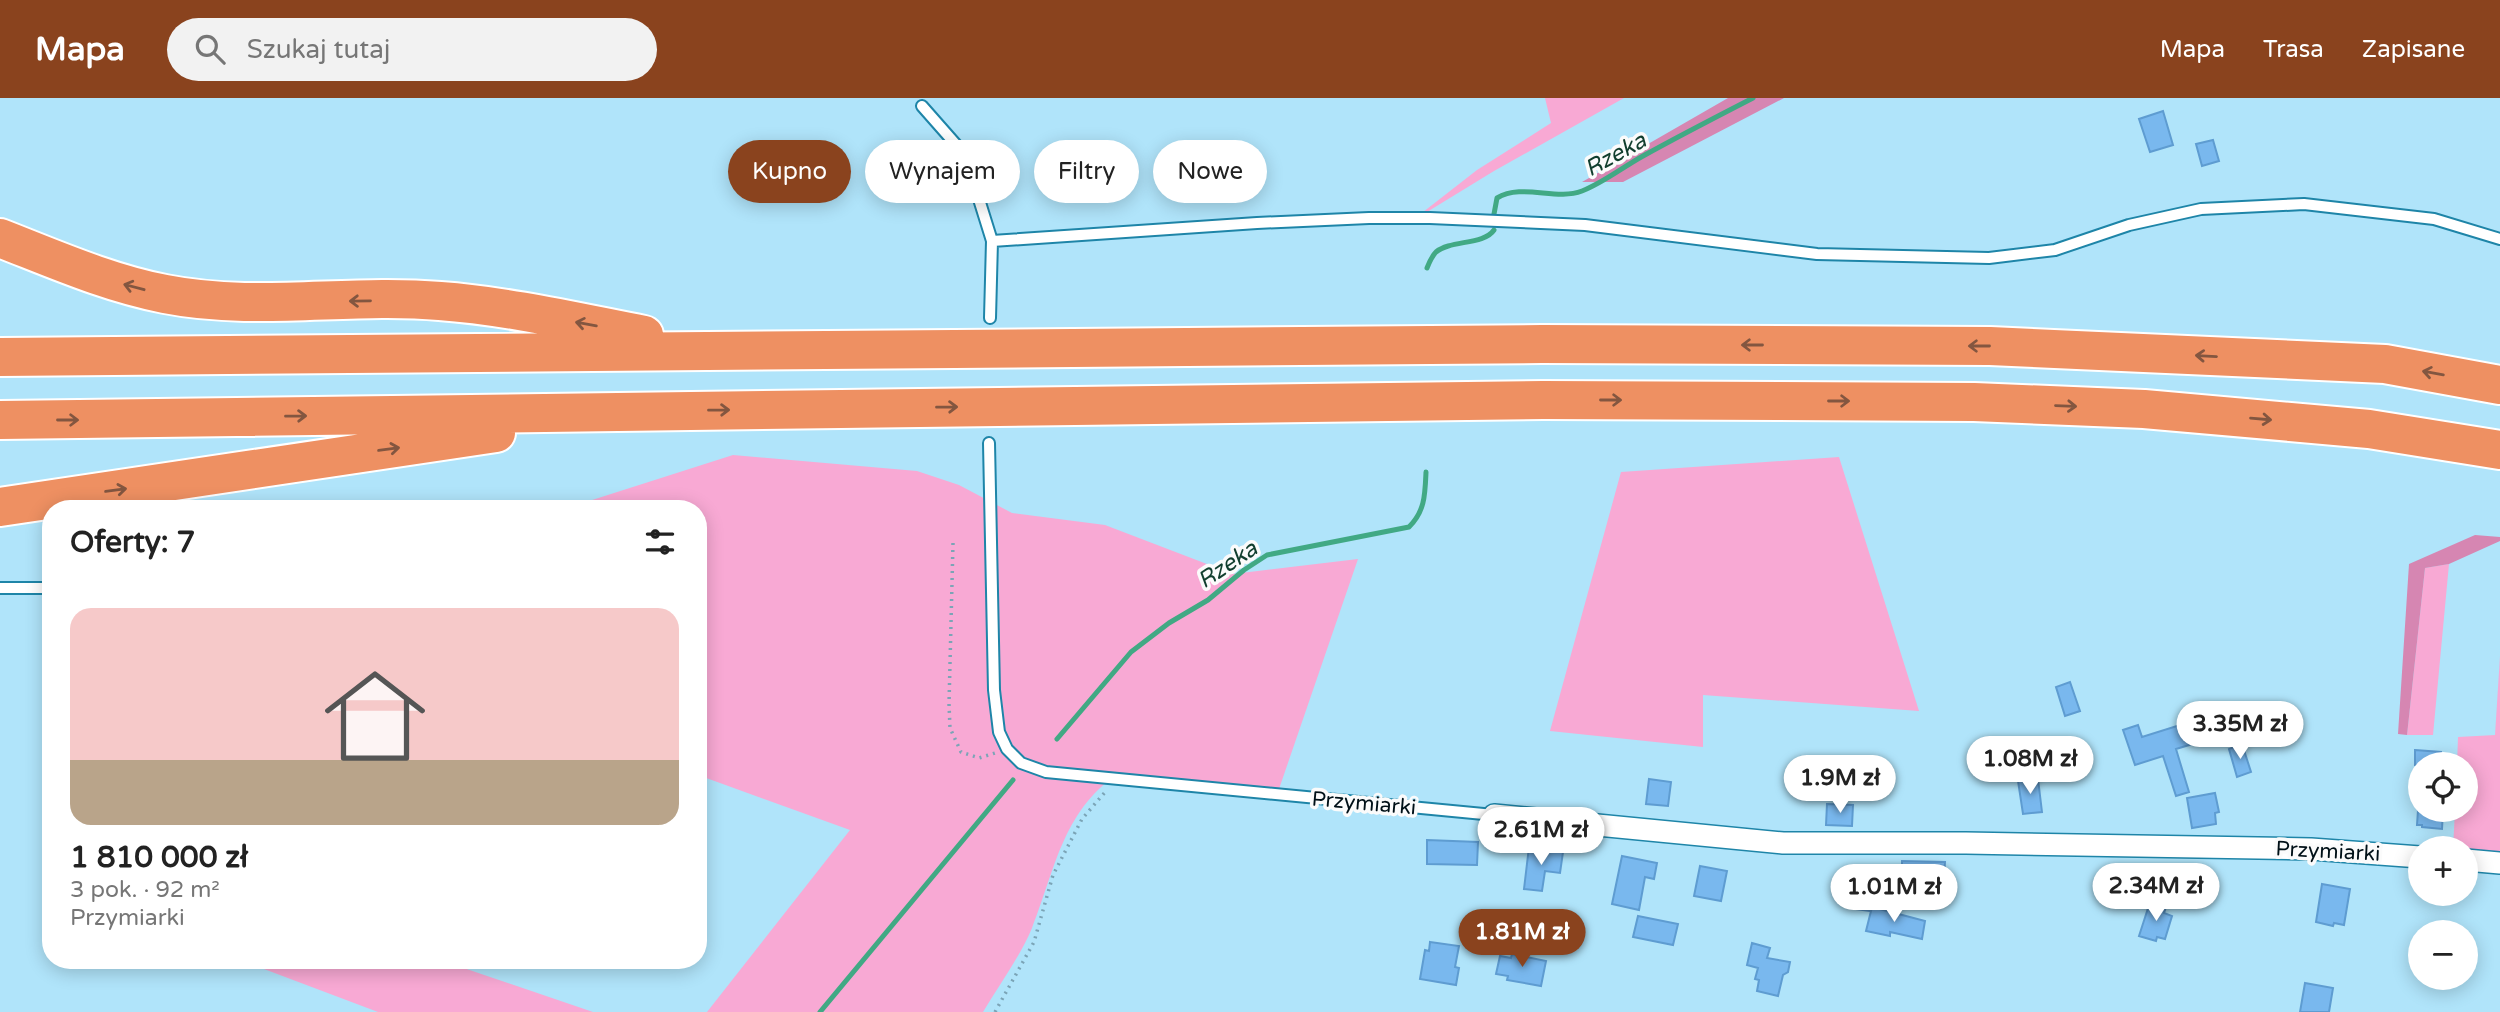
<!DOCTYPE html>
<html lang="pl">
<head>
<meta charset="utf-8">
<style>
  body { margin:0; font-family:"Varela Round",sans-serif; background:#f2f2f2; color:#222; height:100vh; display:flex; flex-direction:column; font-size:26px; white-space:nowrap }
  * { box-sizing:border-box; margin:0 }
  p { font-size:23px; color:#767676 }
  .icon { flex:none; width:38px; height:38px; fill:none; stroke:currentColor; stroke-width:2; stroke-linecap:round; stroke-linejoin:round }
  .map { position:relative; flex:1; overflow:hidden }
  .side { position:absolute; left:42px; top:402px; width:665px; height:469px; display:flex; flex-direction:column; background:#fff; border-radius:28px; box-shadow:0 4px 18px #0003 }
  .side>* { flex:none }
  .hud { position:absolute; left:728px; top:42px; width:665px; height:63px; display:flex; gap:14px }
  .buttons { position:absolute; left:2408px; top:654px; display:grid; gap:14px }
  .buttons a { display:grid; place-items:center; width:70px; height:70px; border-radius:50%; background:#fff; box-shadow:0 4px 18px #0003; font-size:35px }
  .price { position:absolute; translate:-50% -60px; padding:0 16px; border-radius:24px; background:#fff; color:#222; font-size:23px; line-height:46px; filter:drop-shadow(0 2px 4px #0008) }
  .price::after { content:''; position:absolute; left:50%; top:42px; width:21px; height:16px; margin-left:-10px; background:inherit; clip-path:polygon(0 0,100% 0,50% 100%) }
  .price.current { background:#8a431e; color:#fff }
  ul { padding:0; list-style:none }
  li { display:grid; align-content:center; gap:14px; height:371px; padding:0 28px }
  li span { display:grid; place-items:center; height:217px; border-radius:21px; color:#555 }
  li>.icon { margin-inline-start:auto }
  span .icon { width:126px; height:126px; fill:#fffc; stroke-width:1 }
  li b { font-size:30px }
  h2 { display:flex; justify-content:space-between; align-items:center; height:84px; padding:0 28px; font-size:30px }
  .chip { padding:0 24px; border-radius:32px; background:#fff; box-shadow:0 4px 18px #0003; font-size:24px; line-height:63px }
  .chip.current { background:#8a431e; color:#fff }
  header { display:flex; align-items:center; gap:42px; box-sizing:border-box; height:98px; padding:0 35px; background:#8a431e; color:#fff }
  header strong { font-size:33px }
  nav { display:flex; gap:38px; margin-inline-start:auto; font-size:24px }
  .search { width:490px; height:63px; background:#f2f2f2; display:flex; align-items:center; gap:18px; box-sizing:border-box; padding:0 24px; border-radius:38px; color:#767676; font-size:26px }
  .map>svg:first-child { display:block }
</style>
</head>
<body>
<header>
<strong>Mapa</strong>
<div class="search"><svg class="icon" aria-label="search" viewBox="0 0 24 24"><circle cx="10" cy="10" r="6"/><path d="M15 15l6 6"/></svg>Szukaj tutaj</div>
<nav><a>Mapa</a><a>Trasa</a><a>Zapisane</a></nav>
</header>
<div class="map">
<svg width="2500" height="914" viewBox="0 0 2500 914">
  <rect width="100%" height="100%" fill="#b0e4fa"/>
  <path fill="#f8a9d4" d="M 1545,0 L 1624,0 L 1494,73 L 1409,125 L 1477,72 L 1551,25 Z
    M 733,357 L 917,373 L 959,387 L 1012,415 L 1105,427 L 1233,476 L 1358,461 L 1279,691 L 1117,676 C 1062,715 1055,772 1032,830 C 1020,859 999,887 983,914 L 707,914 L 850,732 L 698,677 L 698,411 L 564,411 Z
    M 1839,359 L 1919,613 L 1703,597 L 1703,649 L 1550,633 L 1621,374 Z
    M 2449,466 L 2433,637 L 2407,637 L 2425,470 Z
    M 2500,558 L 2500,756 L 2453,751 L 2455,712 L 2466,712 L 2466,667 L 2457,667 L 2458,639 L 2495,637 Z
    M 243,863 L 443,863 L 593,914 L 378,914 Z"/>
  <path fill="#d686b2" d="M 1728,0 L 1784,0 L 1623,84 L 1582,84 Z
    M 2475,437 L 2500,439 L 2500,443 L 2449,466 L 2425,470 L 2407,637 L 2398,636 L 2409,466 Z"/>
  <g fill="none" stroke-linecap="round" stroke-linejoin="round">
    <path stroke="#41a984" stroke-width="5" d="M 1494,116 L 1497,100 C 1522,85 1556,103 1582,93 C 1603,85 1623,69 1643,58 C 1679,38 1716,19 1753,0
      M 1427,170 C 1429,165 1432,158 1436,154 C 1450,142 1484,147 1494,132
      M 1057,641 L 1131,554 L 1169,525 L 1208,502 L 1244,472 L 1267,457 L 1409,429 C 1425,413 1425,397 1426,374
      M 820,914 L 1013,682"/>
  </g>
  <path fill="#79b8ee" stroke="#5e9cd1" stroke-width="2" d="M 2163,13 L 2173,47 L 2150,54 L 2139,21 Z
    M 2213,42 L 2219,63 L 2202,68 L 2196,46 Z
    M 2070,584 L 2080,613 L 2065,618 L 2056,589 Z
    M 2212,617 L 2219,638 L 2176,651 L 2189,694 L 2176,698 L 2163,658 L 2135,667 L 2123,632 L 2138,627 L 2142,639 Z
    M 2242,646 L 2251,674 L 2237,679 L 2229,651 Z
    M 2415,652 L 2441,654 L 2440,667 L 2415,667 Z
    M 2067,662 L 2070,677 L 2045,681 L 2042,667 Z
    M 1649,681 L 1671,684 L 1668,708 L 1646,706 Z
    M 2038,681 L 2042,714 L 2023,716 L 2018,683 Z
    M 2215,695 L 2219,714 L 2215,715 L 2216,726 L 2192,730 L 2187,700 Z
    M 1827,706 L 1853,707 L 1852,728 L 1826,727 Z
    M 2418,712 L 2443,712 L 2442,731 L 2422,729 L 2422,727 L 2417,727 Z
    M 1427,742 L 1478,744 L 1477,767 L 1427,766 Z
    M 1529,749 L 1563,754 L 1560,775 L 1545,773 L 1542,793 L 1524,791 Z
    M 1622,758 L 1657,765 L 1654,781 L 1645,779 L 1639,812 L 1612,806 Z
    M 1902,763 L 1945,764 L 1944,782 L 1902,781 Z
    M 1700,768 L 1727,773 L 1721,803 L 1694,798 Z
    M 1864,771 L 1877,774 L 1869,813 L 1855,811 Z
    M 2322,786 L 2350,791 L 2344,827 L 2334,825 L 2333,828 L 2316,824 Z
    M 2150,804 L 2166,809 L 2164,815 L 2172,818 L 2165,841 L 2157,839 L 2156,843 L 2139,838 Z
    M 1872,809 L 1925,823 L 1922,841 L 1890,834 L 1890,838 L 1866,833 Z
    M 1638,818 L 1678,826 L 1673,847 L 1633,839 Z
    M 1430,844 L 1459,848 L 1455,869 L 1459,870 L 1456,887 L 1420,881 L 1425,852 L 1429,853 Z
    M 1752,845 L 1770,850 L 1767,860 L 1790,864 L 1788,874 L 1783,877 L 1778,898 L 1757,893 L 1759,882 L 1755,881 L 1758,870 L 1747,867 Z
    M 1512,856 L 1546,863 L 1541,888 L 1507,882 L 1508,878 L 1496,876 L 1500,858 L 1511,860 Z
    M 2305,885 L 2333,890 L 2329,914 L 2300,914 Z"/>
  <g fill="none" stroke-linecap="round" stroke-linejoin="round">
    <g stroke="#1e85a8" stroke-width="14">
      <path id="lane" d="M 922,8 L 959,50 L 973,82 L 992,143 L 990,220
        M 992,143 L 1257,125 L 1369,120 L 1430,120 L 1585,127 L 1817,156 L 1989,160 L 2055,152 L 2129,127 L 2201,111 L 2304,106 L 2434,121 L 2500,141
        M 989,345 L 994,592 L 999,634 L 1007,651 L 1021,665 L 1046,674 L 1494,717
        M 0,490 L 51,490"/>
    </g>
    <g stroke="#1e85a8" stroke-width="24">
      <path id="street" d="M 1494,717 L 1783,745 L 1966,745 L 2311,751 L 2420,759
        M 2466,762 L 2500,765"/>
    </g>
    <g stroke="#fff" stroke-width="42">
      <path id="highway" d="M 0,140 C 54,161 108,185 165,196 C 256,214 349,195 440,203 C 508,208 577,224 644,237
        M 0,259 L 1542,246 L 1990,248 L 2385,266 L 2500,287
        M 0,322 L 1543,302 L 1974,304 L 2144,311 L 2369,331 L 2500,352
        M 0,409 L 496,335"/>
    </g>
    <path stroke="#7ba4b6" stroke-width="3.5" stroke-dasharray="2 5" stroke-linecap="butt" d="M 953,445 L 949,606 L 950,630 L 961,654 L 979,660 L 995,655
      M 995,914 L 1034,844 L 1053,777 L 1082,721 L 1106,693"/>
    <use href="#lane" stroke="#fff" stroke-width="10"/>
    <use href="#street" stroke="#fff" stroke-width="21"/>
    <use href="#highway" stroke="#ee9062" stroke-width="38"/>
  </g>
  <defs><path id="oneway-shaft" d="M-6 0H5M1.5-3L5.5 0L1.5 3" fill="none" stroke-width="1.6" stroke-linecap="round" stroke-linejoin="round" transform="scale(1.75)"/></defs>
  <g stroke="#835640">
    <use href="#oneway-shaft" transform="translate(134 189) rotate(-165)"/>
    <use href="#oneway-shaft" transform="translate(360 203) rotate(179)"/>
    <use href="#oneway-shaft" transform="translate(586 226) rotate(-170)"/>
    <use href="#oneway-shaft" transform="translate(1752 247) rotate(-180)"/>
    <use href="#oneway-shaft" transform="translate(1979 248) rotate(-180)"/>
    <use href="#oneway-shaft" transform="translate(2206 258) rotate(-177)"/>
    <use href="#oneway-shaft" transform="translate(2433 275) rotate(-170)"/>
    <use href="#oneway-shaft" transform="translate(1611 302)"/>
    <use href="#oneway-shaft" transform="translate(1839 303)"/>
    <use href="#oneway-shaft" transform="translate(2066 308) rotate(2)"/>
    <use href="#oneway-shaft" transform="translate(947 309) rotate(-1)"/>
    <use href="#oneway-shaft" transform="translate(719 312) rotate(-1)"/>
    <use href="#oneway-shaft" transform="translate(296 318) rotate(-1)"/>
    <use href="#oneway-shaft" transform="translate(2261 321) rotate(5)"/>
    <use href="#oneway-shaft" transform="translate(68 322)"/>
    <use href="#oneway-shaft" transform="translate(389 351) rotate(-8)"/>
    <use href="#oneway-shaft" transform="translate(116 392) rotate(-8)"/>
  </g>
  <g text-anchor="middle" stroke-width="7" stroke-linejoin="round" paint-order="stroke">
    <g font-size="21" fill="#001017" stroke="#fbfbfb">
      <text transform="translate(1364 705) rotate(5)" y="7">Przymiarki</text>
      <text transform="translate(2328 753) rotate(3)" y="7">Przymiarki</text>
    </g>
    <g font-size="23" font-style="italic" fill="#113e2e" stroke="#fbfbfb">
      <text transform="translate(1615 56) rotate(-29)" y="8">Rzeka</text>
      <text transform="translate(1227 466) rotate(-34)" y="8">Rzeka</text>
    </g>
  </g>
</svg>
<div class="buttons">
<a><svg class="icon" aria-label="locate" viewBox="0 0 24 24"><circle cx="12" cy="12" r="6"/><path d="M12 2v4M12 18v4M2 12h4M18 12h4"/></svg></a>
<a>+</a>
<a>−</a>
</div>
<b class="price" style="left:2240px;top:663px">3.35M zł</b>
<b class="price" style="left:2030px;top:698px">1.08M zł</b>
<b class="price" style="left:1840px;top:717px">1.9M zł</b>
<b class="price" style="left:1541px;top:769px">2.61M zł</b>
<b class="price" style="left:2156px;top:825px">2.34M zł</b>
<b class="price" style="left:1894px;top:826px">1.01M zł</b>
<b class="price current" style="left:1522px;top:871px">1.81M zł</b>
<div class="hud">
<a class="chip current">Kupno</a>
<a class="chip">Wynajem</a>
<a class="chip">Filtry</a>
<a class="chip">Nowe</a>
</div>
<section class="side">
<h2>Oferty: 7<svg class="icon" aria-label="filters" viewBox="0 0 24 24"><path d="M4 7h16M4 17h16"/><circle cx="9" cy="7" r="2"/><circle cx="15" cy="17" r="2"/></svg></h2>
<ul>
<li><span style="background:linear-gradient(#f6c9c9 70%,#b9a48a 0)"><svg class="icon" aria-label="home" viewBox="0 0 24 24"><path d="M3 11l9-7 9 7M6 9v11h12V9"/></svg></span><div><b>1 810 000 zł</b><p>3 pok. · 92 m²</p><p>Przymiarki</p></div></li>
</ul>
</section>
</div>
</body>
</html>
